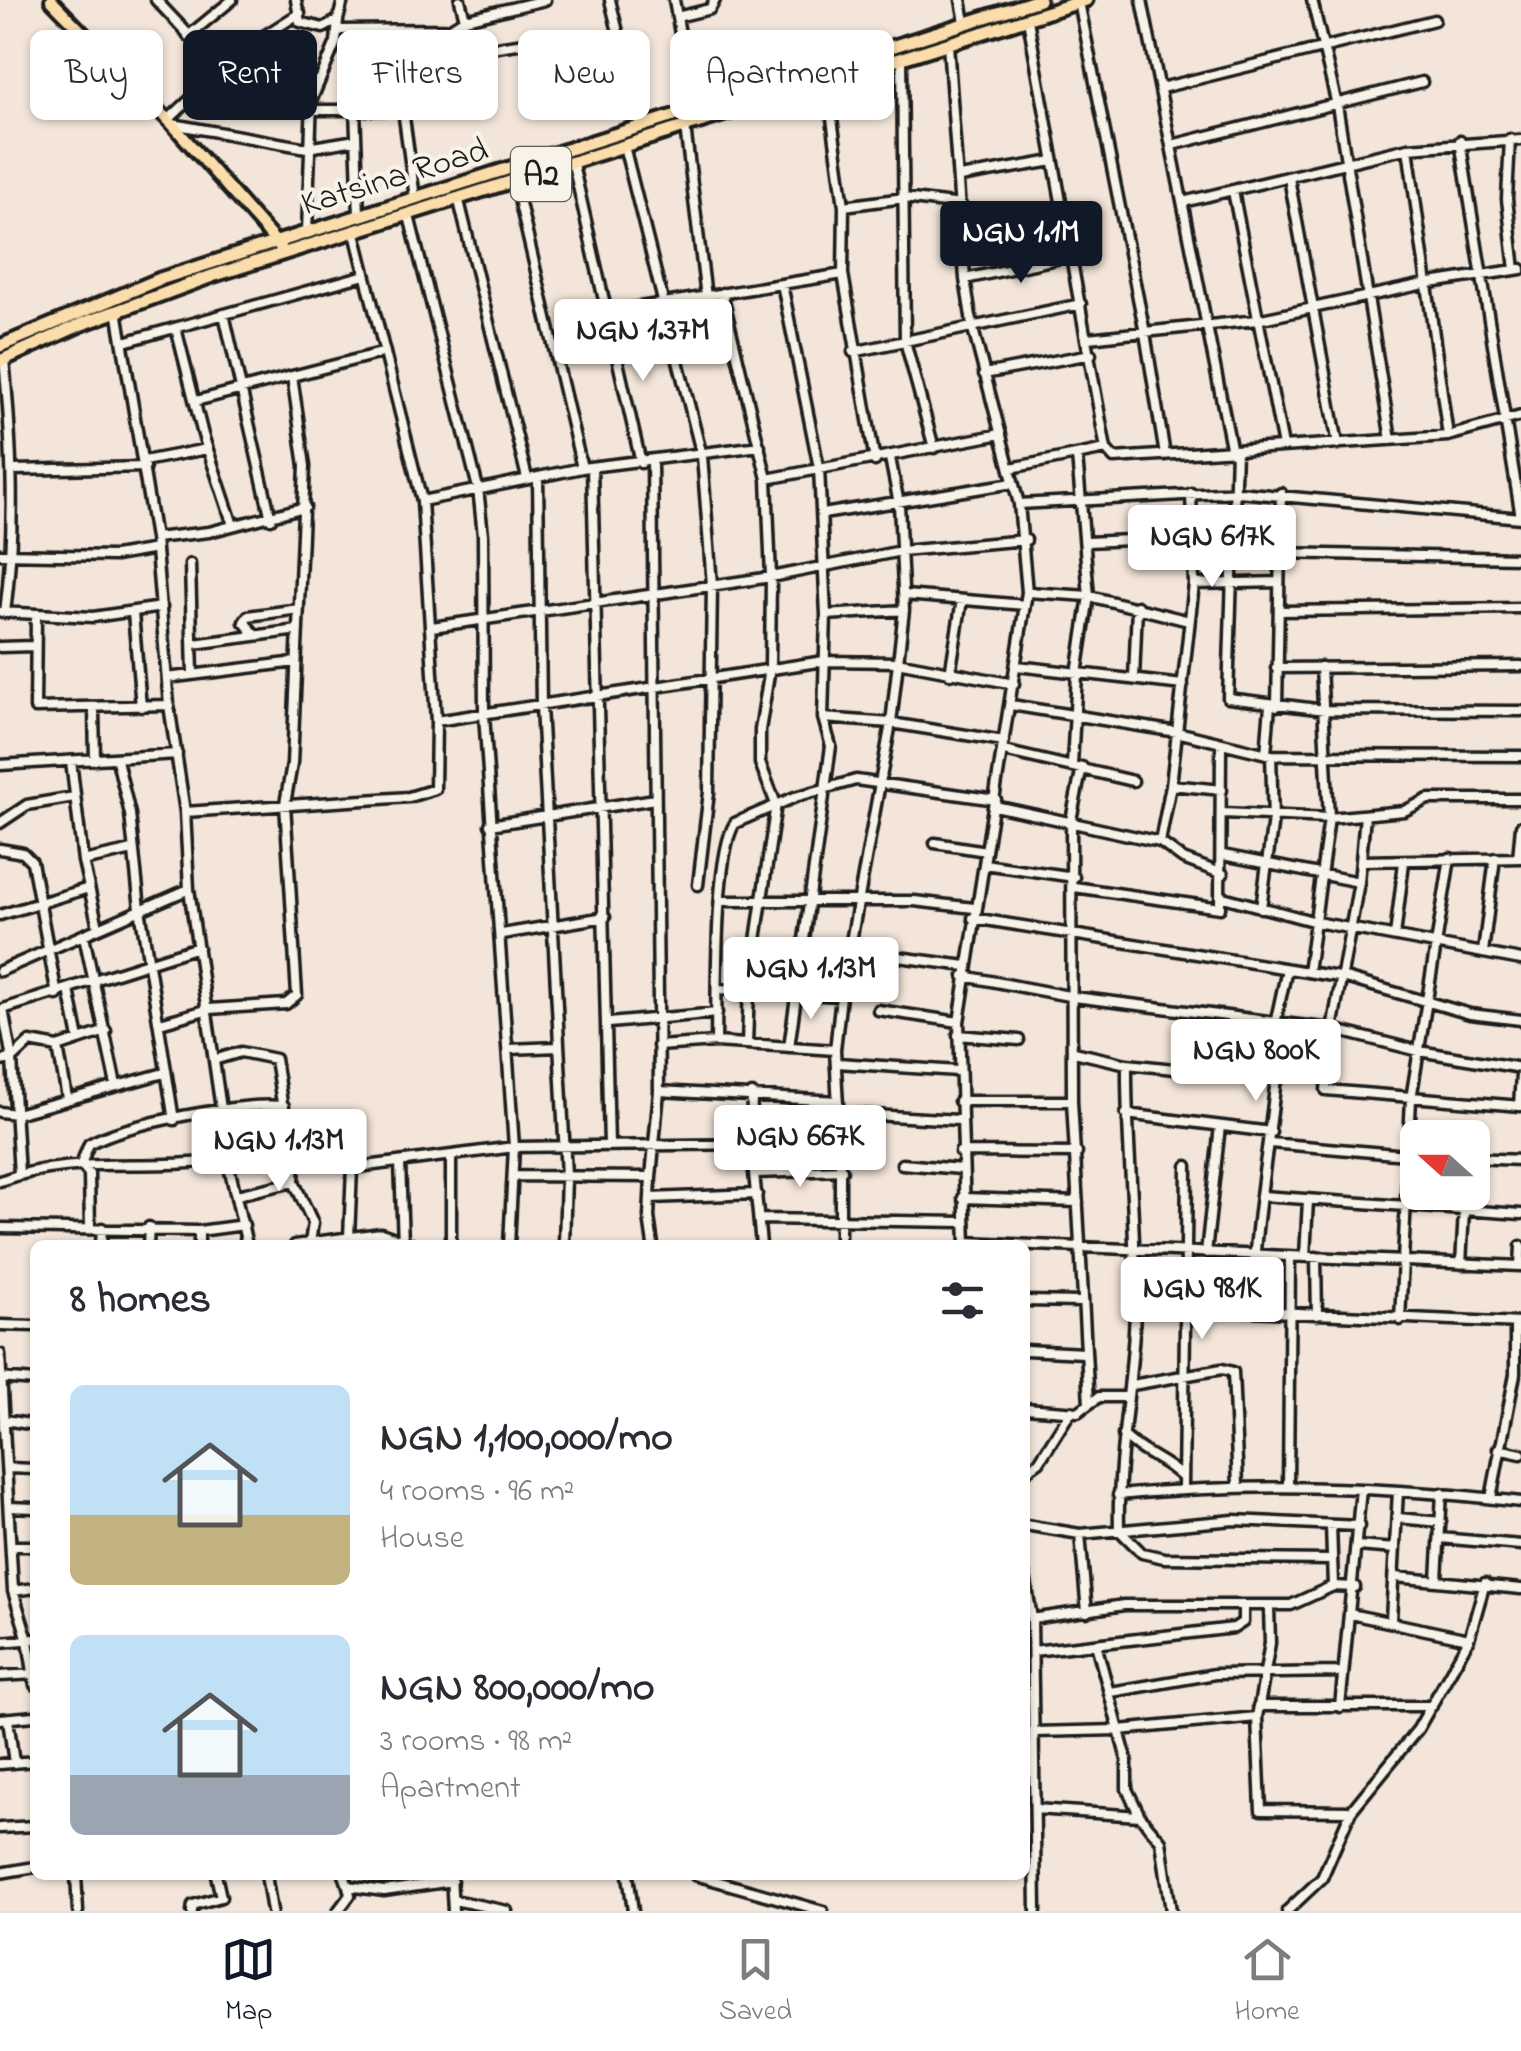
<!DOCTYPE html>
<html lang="en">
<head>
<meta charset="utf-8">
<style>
  body { margin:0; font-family:"Indie Flower",sans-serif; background:#f2f2f3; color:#2b2b33; height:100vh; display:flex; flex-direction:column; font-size:38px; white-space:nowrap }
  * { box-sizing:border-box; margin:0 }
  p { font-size:32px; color:#7c7c81 }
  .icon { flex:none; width:55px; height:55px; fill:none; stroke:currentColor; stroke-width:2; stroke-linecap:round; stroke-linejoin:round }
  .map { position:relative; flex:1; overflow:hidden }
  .details { position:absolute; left:30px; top:1240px; width:1000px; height:640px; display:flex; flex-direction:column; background:#fff; border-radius:15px; box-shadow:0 2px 8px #0004 }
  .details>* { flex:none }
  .hud { position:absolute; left:30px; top:30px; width:1000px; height:90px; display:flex; gap:20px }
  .needle { width:65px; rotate:291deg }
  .controls { position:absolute; left:1400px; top:1120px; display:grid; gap:20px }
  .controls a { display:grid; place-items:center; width:90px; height:90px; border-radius:15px; background:#fff; box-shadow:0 2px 8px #0004; font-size:50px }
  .price { position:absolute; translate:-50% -85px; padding:0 22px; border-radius:10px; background:#fff; color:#222; font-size:32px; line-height:65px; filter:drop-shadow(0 2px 5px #0008) }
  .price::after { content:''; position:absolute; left:50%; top:60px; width:30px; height:22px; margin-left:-15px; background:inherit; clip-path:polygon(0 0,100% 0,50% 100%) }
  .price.on { background:#111827; color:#fff }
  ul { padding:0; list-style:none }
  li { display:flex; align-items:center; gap:30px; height:250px; padding:0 40px }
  li span { display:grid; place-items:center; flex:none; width:280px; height:200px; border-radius:15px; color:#555 }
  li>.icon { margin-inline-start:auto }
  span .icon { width:120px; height:120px; fill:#fffc; stroke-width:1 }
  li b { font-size:42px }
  h2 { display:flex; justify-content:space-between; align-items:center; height:120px; padding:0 40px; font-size:42px }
  .tag { padding:0 35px; border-radius:15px; background:#fff; box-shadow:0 2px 8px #0004; font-size:35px; line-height:90px }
  .tag.on { background:#111827; color:#fff }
  .menu { display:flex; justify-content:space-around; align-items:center; height:140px; border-top:2px solid #e1e1e2; background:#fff; font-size:28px; color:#7c7c81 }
  .menu a { display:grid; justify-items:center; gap:5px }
  .menu .on { color:#111827 }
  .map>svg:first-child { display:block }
</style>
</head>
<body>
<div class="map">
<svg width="1521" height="1911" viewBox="0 0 1521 1911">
  <rect width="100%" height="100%" fill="#f3e5d9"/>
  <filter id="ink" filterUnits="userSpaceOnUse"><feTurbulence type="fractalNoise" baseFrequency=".01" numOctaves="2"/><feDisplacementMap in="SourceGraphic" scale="20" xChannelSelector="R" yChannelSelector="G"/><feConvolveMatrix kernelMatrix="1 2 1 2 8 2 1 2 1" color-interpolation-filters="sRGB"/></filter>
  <g filter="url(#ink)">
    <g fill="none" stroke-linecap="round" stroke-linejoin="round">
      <g stroke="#1c1c1c" stroke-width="15">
        <path id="minor" d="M 156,0 L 221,69 L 312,99
          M 296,0 L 300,22 L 323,28 L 338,20 L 343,0
          M 460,0 L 465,19
          M 610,0 L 641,124
          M 674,0 L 693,107
          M 961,0 L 965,22
          M 1142,0 L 1232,452
          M 1312,0 L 1337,105 L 1391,440
          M 1079,2 L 1145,333 L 1165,455
          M 677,17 L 710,9 L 715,0
          M 1028,20 L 1106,449 L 1114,458 L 1448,436 L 1521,416
          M 462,22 L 467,50
          M 338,30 L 449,29 L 465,19 L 545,0
          M 188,36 L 232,0
          M 948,44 L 965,279 L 973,329 L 1019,504 L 1027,592 L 959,1022 L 966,1245
          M 451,54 L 524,43 L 543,58 L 619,43
          M 902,58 L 905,341 L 934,448
          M 827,82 L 844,206 L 843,274 L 875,461
          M 285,87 L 317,81
          M 1161,88 L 1434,20
          M 355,108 L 359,215
          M 372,109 L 379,30
          M 311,110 L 403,110
          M 168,120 L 248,46 L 300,13
          M 172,124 L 307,148 L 356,140
          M 685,127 L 706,297
          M 1510,139 L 1507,199 L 1515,270
          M 1460,141 L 1521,517
          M 1172,145 L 1422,82
          M 624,146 L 702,456 L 712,585 L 709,792 L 698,885
          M 1408,148 L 1448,436
          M 573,164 L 641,463
          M 960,177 L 1053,161
          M 1289,178 L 1338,444
          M 515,182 L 582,468
          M 1233,191 L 1283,446
          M 415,198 L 403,110 L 443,111 L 452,106 L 449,29
          M 459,201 L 527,478
          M 1183,202 L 1408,148 L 1521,140
          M 844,206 L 904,198 L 961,205
          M 409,216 L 478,488 L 483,535 L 484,714 L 514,1147 L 509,1245
          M 962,229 L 1060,211
          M 307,232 L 312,99 L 336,42 L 338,20
          M 965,279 L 1070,256
          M 782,284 L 819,468 L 826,615 L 823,718 L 831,746 L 789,1047
          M 722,293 L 767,479 L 771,577 L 770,668 L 760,730 L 760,763 L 776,804 L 749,988 L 747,1044
          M 117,310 L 155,538 L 169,705 L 185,812 L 189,889 L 230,1171 L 247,1245
          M 609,312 L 843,274
          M 224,314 L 271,519
          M 176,328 L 203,435 L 233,525
          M 1088,338 L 1257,320 L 1424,284 L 1521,269
          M 124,342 L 365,275
          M 853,352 L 1081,304
          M 4,359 C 12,445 16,526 5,613
          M 984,374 L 1091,354
          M 196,401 L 292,376
          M 1236,451 L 1228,698 L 1325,710 L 1521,711
          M 144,461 L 207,449
          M 592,467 L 609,1145
          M 1011,468 L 1106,449
          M 14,470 L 145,467
          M 538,477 L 541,706 L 566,1175 L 564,1245
          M 767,479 L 1001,434
          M 422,501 L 582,468 L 760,446
          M 1019,504 L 1238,492 L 1521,518
          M 823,514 L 1013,483
          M 155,538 L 209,532 L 305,507
          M 1236,540 L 1278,540
          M 1087,542 L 1194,537
          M 1278,553 L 1521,558
          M 0,554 L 115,556 L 156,549
          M 190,564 L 193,674
          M 1194,584 L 1279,582
          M 1027,592 L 1089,596 L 1189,621
          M 905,595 L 1025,605
          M 1280,611 L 1521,608
          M 0,612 L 93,617 L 162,607
          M 133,613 L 141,707
          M 826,615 L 904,610
          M 36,616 L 35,708 L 169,705
          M 432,627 L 771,577 L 901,551 L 1026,540
          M 254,633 L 244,622 L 248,616 L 299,609
          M 194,644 L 298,630
          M 0,647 L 34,646
          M 1017,666 L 1183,685
          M 1276,668 L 1521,666
          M 950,674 L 962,600
          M 167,678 L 296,662
          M 1134,679 L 1137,606
          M 1011,705 L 1177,732 L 1271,755 L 1521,756
          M 1277,706 L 1281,493
          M 94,709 L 95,760
          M 823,718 L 891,723 L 1004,741
          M 436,721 L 824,661 L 897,662 L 1014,684
          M 1004,751 L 1133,781
          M 1266,754 L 1270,705
          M 117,760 L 130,814 L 140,909 L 174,1120
          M 71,761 L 83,861 L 98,927
          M 0,765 L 177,754
          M 1072,765 L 1077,674 L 1089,596 L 1077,456
          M 1082,767 L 1071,820 L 1072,1101 L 1089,1404
          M 1171,785 L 1222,790
          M 995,806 L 1160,842 L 1183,859 L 1223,874
          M 185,812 L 409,797 L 435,789 L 436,721 L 422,501 L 355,233
          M 1223,813 L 1329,818 L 1404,811 L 1428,799 L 1521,799
          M 1365,815 L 1359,882 L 1332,1029 L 1326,1090 L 1521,1106
          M 0,823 L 27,805 L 74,797
          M 490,825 L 655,799
          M 1160,842 L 1171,785 L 1194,584 L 1191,493
          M 935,843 L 986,851
          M 0,849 L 23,853 L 32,862 L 57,995
          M 1223,855 L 1359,882
          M 1518,858 L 1521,826
          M 83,861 L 133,850
          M 1362,861 L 1521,858
          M 984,864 L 1074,877
          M 1074,887 L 1220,908 L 1221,745
          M 1223,897 L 1316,922 L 1521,960
          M 721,901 L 914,901 L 974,908
          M 1261,908 L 1273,819 L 1271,755
          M 0,915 L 89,888
          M 973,918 L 1345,978 L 1470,1014 L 1521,1020
          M 502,934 L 605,917
          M 84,936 L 116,1085
          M 1395,936 L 1404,862
          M 1483,952 L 1495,858
          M 891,956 L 966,966
          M 0,971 L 189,889
          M 1308,972 L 1329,818 L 1321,667
          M 964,976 L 1074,997 L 1332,1029 L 1419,1051 L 1521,1068
          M 718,989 L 841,996
          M 69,990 L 79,1039
          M 3,1009 L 12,1059 L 19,1174
          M 0,1010 L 198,947
          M 878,1010 L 959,1022
          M 160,1023 L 209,1009 L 286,1004 L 297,995 L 285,804 L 292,764 L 305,466 L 292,376 L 385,352
          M 609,1023 L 717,1013
          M 1275,1024 L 1287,969
          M 958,1035 L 1019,1040
          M 716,1042 L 835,1050 L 841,996 L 891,723 L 904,610 L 899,504 L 890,458
          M 658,1046 L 716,1042 C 717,998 714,855 735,823 L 795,797 L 856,780 L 996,800
          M 58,1047 L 67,1098
          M 509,1049 L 558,1047
          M 1074,1052 L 1127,1064 L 1278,1080
          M 217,1059 L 241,1052 L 275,1059 L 287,1134
          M 0,1061 L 12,1059 L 30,1042 L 58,1047 L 106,1031
          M 837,1063 L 958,1071
          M 1127,1064 C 1126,1146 1137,1228 1135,1310 C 1133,1386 1117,1452 1119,1530 L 1142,1553 L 1164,1558 L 1332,1560
          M 659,1091 L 838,1101
          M 752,1094 L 751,1142 L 761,1245
          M 959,1101 L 1072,1101
          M 1519,1106 L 1521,1074
          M 0,1112 L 16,1114 L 164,1073
          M 838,1113 L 959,1120
          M 1126,1114 L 1271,1132
          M 226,1138 L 296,1134 L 294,1182 L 313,1223 L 310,1243 L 295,1245
          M 840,1143 L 840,1245
          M 1270,1143 L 1418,1156
          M 960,1152 L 1077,1153
          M 451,1157 L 451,1245
          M 1472,1158 L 1521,1160
          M 400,1163 L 403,1243
          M 902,1164 L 961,1169
          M 351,1168 L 514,1147 L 840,1143 L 835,1050
          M 755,1173 L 842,1170
          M 514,1176 L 651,1177 L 659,1091 L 652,461
          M 651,1177 L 649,1217 L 653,1245
          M 0,1181 C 75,1153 154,1173 230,1158
          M 237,1195 L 294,1182
          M 1262,1196 L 1521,1214
          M 650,1198 L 757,1194
          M 963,1198 L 1078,1202
          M 759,1219 L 965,1222
          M 0,1228 L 199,1231 L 199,1245
          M 90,1228 L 89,1174 L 81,1164 L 89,1144 C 126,1123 242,1102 284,1106
          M 199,1231 L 244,1225
          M 349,1237 L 354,1123
          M 966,1242 L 1521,1266
          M 307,1243 L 381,1233 L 415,1245
          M 101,1245 L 102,1228
          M 148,1245 L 149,1227
          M 1206,1253 L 1220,1126
          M 1305,1257 L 1308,1200
          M 1316,1257 L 1317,1315
          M 1461,1264 L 1464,1211
          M 1520,1266 L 1521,1246
          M 1025,1301 L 1081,1302
          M 1183,1308 L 1521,1323
          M 1252,1310 C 1253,1215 1275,1120 1281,1024
          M 1400,1320 L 1411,1099 L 1450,858
          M 0,1325 L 35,1326
          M 1025,1350 L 1084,1353
          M 0,1354 L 13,1591 L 28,1640 L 35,1685
          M 0,1378 L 35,1381
          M 1132,1385 L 1222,1369 L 1233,1372 L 1238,1485
          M 1025,1408 L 1078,1412 L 1099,1397 L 1124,1397
          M 5,1420 L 35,1425
          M 1123,1435 C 1141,1454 1165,1459 1183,1478
          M 1498,1449 L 1521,1454
          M 8,1468 L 35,1469
          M 1025,1472 L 1039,1462 L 1071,1411
          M 1288,1487 L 1290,1257
          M 1183,1488 L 1187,1166
          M 1118,1495 C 1253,1482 1387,1486 1521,1502
          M 1491,1498 L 1515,1374 L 1515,1323
          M 9,1507 L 35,1508
          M 1398,1518 L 1441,1522
          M 1025,1525 L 1080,1534 L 1234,1520 L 1359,1526
          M 1331,1525 L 1333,1586
          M 1080,1534 L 1087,1612
          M 1440,1538 L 1521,1545
          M 11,1546 L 35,1546
          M 1357,1546 L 1395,1549
          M 1025,1575 L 1032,1619 L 1036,1911
          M 1395,1577 L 1521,1589
          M 1437,1579 L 1442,1493
          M 13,1591 L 35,1588
          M 1269,1607 L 1270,1643 L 1257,1717 L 1261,1810 L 1351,1811
          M 1350,1614 L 1469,1639
          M 1032,1619 L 1124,1605 L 1291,1605 L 1333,1586 L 1355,1587
          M 1391,1620 L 1398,1491
          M 0,1642 L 35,1639
          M 1096,1644 L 1127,1760 L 1127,1789 L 1140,1816
          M 1033,1651 L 1234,1628 L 1243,1622 L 1243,1605
          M 0,1676 L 35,1674
          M 1111,1692 L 1215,1674 L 1341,1672
          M 1258,1706 L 1432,1706
          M 1340,1707 L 1361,1489
          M 0,1719 L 35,1716
          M 8,1719 L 14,1763
          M 1034,1732 L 1119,1730 L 1257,1717
          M 0,1764 L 35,1761
          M 1035,1809 L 1140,1816 L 1161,1841 L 1171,1911
          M 0,1828 L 35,1826
          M 0,1873 L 35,1867
          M 76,1875 L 78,1911
          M 266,1875 L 272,1911
          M 344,1875 L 348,1886 L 384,1891 L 452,1881
          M 451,1875 L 453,1911
          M 628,1875 L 633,1911
          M 695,1875 L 823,1911
          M 454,1900 L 507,1911
          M 192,1911 L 193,1905 L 221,1897 L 216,1875
          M 338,1911 L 350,1895 L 348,1886
          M 1287,1911 L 1322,1878 L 1351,1811 L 1418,1729 L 1469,1639 L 1485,1583"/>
      </g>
      <g stroke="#1c1c1c" stroke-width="18">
        <path id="major" d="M 51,0 L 172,124 L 281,248"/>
      </g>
      <g stroke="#1c1c1c" stroke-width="19">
        <path id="highway" d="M 0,346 L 160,279 L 1039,0
          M 0,361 L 82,324 L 212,276 L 1086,0"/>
      </g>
      <use href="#minor" stroke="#f7f3e8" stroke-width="8"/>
      <use href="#major" stroke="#fbddab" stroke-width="10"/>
      <use href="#highway" stroke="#fbddab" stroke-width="11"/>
    </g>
  </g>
  <g text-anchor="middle" stroke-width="8" stroke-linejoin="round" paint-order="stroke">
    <rect fill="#f7f3e8" stroke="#5e5c59" stroke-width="2.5" x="511" y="147" width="60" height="54" rx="8"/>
    <g font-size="32" font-weight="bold" fill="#1c1c1c">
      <text x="541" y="185">A2</text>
    </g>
    <g font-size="35" fill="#1c1c1c" stroke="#f7f3e8">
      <text transform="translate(394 175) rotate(-17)" y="12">Katsina Road</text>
    </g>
  </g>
</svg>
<div class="controls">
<a><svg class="needle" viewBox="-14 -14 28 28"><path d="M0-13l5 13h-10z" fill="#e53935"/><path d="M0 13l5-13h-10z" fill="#7c7c81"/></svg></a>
</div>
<b class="price on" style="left:1021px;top:286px">NGN 1.1M</b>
<b class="price" style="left:643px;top:384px">NGN 1.37M</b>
<b class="price" style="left:1212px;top:590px">NGN 617K</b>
<b class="price" style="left:811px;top:1022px">NGN 1.13M</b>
<b class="price" style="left:1256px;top:1104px">NGN 800K</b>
<b class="price" style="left:800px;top:1190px">NGN 667K</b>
<b class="price" style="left:279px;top:1194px">NGN 1.13M</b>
<b class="price" style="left:1202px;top:1342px">NGN 981K</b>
<div class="hud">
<a class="tag">Buy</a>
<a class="tag on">Rent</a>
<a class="tag">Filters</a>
<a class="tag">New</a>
<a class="tag">Apartment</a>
</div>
<section class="details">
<h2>8 homes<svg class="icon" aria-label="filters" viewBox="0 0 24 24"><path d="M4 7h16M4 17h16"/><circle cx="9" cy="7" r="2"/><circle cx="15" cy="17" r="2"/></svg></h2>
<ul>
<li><span style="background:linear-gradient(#bfe0f5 65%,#c2b280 0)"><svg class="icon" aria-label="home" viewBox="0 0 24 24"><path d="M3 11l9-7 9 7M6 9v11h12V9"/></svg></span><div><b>NGN 1,100,000/mo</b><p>4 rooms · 96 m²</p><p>House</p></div></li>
<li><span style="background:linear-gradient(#bfe0f5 70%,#9aa5b1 0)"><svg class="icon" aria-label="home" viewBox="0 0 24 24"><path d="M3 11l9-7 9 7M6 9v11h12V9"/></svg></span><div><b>NGN 800,000/mo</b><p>3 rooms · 98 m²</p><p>Apartment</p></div></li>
</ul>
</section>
</div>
<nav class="menu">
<a class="on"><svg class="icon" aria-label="map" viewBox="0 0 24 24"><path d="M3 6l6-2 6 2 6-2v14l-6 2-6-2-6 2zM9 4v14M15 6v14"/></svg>Map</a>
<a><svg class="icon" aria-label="saved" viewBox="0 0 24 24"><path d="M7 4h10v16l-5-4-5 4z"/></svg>Saved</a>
<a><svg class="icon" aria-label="home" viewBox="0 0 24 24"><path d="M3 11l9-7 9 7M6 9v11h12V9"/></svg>Home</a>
</nav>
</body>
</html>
